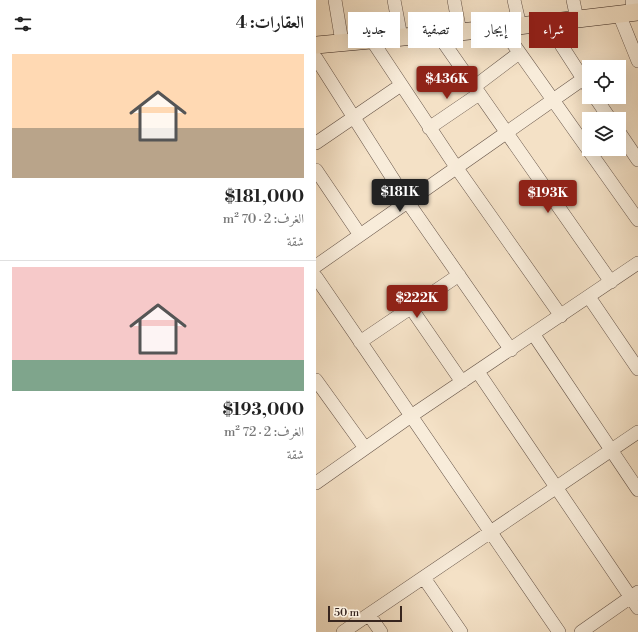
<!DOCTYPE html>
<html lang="ar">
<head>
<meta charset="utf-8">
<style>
  body { margin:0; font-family:"Libre Bodoni",Amiri,serif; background:#f6f6f6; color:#222; direction:rtl; height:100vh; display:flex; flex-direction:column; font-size:15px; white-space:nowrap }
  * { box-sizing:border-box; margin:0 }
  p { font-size:13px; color:#767676 }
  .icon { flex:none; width:22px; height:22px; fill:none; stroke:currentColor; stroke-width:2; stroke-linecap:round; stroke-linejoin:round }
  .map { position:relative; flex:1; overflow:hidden; direction:ltr }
  .sheet { display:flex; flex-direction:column; background:#fff; width:316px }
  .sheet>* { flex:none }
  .guide { position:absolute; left:12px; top:12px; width:250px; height:36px; direction:rtl; display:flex; gap:8px }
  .controls { position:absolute; left:266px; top:60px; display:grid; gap:8px }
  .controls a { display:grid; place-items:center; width:44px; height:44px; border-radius:0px; background:#fff; box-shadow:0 4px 16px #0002; font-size:20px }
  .scale { position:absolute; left:12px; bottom:10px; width:74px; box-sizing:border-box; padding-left:4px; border:2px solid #37251e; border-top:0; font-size:11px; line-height:14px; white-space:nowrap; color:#37251e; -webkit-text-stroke:3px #f8ecda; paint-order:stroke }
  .price { position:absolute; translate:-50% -34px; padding:0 9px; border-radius:4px; background:#8f2418; color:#fff; font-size:13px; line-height:26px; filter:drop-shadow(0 1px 2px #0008) }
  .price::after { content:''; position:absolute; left:50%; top:24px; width:12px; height:9px; margin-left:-6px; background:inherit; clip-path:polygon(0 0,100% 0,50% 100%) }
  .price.current { background:#222; color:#fff }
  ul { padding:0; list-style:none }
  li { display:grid; align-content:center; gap:8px; height:212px; padding:0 12px }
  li+li { border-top:1px solid #e0e0e0 }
  li span { display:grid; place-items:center; height:124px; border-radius:0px; color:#555 }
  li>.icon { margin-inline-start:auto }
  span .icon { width:72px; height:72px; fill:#fffc; stroke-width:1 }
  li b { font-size:17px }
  h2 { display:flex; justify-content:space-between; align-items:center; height:48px; padding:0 12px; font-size:17px }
  .chip { padding:0 14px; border-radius:0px; background:#fff; box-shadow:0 4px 16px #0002; font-size:14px; line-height:36px }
  .chip.current { background:#8f2418; color:#fff }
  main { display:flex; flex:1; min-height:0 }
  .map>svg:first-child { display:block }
</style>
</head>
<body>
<main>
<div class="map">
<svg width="322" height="632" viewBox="0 0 322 632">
  <rect width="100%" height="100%" fill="#f4e1c6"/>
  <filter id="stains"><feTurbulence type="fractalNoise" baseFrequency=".005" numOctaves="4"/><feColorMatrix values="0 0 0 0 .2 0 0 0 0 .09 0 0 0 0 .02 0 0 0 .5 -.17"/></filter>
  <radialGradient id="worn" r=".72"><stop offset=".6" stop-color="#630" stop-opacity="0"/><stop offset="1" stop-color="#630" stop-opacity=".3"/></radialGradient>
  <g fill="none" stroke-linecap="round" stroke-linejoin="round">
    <g stroke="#665448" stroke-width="14">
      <path id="minor" d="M 19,0 L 26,42
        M 78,0 L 85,37
        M 138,0 L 144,32
        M 198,0 L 204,26
        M 257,0 L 261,19
        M 316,0 L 317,13
        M 303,14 L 322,61
        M 231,23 L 273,88
        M 186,28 L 322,220
        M 121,33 L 295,282
        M 55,39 L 140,167 L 245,316
        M 0,58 L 91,201 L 195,350
        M 158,87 L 203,53
        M 279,97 L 294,119
        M 113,128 L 163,94
        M 303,132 L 322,160
        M 0,143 L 85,85
        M 0,170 L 44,235
        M 0,266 L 267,79
        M 0,277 L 243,632
        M 273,297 L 322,369
        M 95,308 L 146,382
        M 218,335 L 322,490
        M 44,342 L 143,275
        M 162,372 L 322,608
        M 0,380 L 49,448
        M 0,483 L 95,416 L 322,263
        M 108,578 L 145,632
        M 53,615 L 65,632
        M 27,632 L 322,432
        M 265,632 L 322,592"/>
    </g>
    <g stroke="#37251e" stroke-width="18">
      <path id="major" d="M 0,45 L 186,28 L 322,12"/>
    </g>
    <use href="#minor" stroke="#f8ecda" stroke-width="13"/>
    <use href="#major" stroke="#f4e1c6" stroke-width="17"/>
  </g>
  <rect width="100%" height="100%" filter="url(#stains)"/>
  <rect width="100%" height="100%" fill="url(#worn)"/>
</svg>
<div class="controls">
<a><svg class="icon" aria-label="locate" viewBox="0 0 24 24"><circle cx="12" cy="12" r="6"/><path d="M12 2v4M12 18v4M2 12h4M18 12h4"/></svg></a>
<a><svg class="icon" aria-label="layers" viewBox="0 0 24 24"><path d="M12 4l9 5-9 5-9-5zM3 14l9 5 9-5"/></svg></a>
</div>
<div class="scale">50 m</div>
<b class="price" style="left:131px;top:100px">$436K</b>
<b class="price current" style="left:84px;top:213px">$181K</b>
<b class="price" style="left:232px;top:214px">$193K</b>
<b class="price" style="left:101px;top:319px">$222K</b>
<div class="guide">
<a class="chip current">شراء</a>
<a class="chip">إيجار</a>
<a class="chip">تصفية</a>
<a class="chip">جديد</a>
</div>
</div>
<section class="sheet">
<h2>العقارات: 4<svg class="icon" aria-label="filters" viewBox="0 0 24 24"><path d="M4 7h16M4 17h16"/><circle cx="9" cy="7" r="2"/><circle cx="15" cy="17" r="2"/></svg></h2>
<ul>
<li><span style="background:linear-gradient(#ffd9b3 60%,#b9a48a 0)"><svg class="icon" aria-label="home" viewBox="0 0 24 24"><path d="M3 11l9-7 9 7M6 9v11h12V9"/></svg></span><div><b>$181,000</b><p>الغرف: 2 · 70 m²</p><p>شقة</p></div></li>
<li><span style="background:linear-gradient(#f6c9c9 75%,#7fa58c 0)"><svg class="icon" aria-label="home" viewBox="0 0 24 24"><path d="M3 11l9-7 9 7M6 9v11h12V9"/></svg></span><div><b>$193,000</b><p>الغرف: 2 · 72 m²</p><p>شقة</p></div></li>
</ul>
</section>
</main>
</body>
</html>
